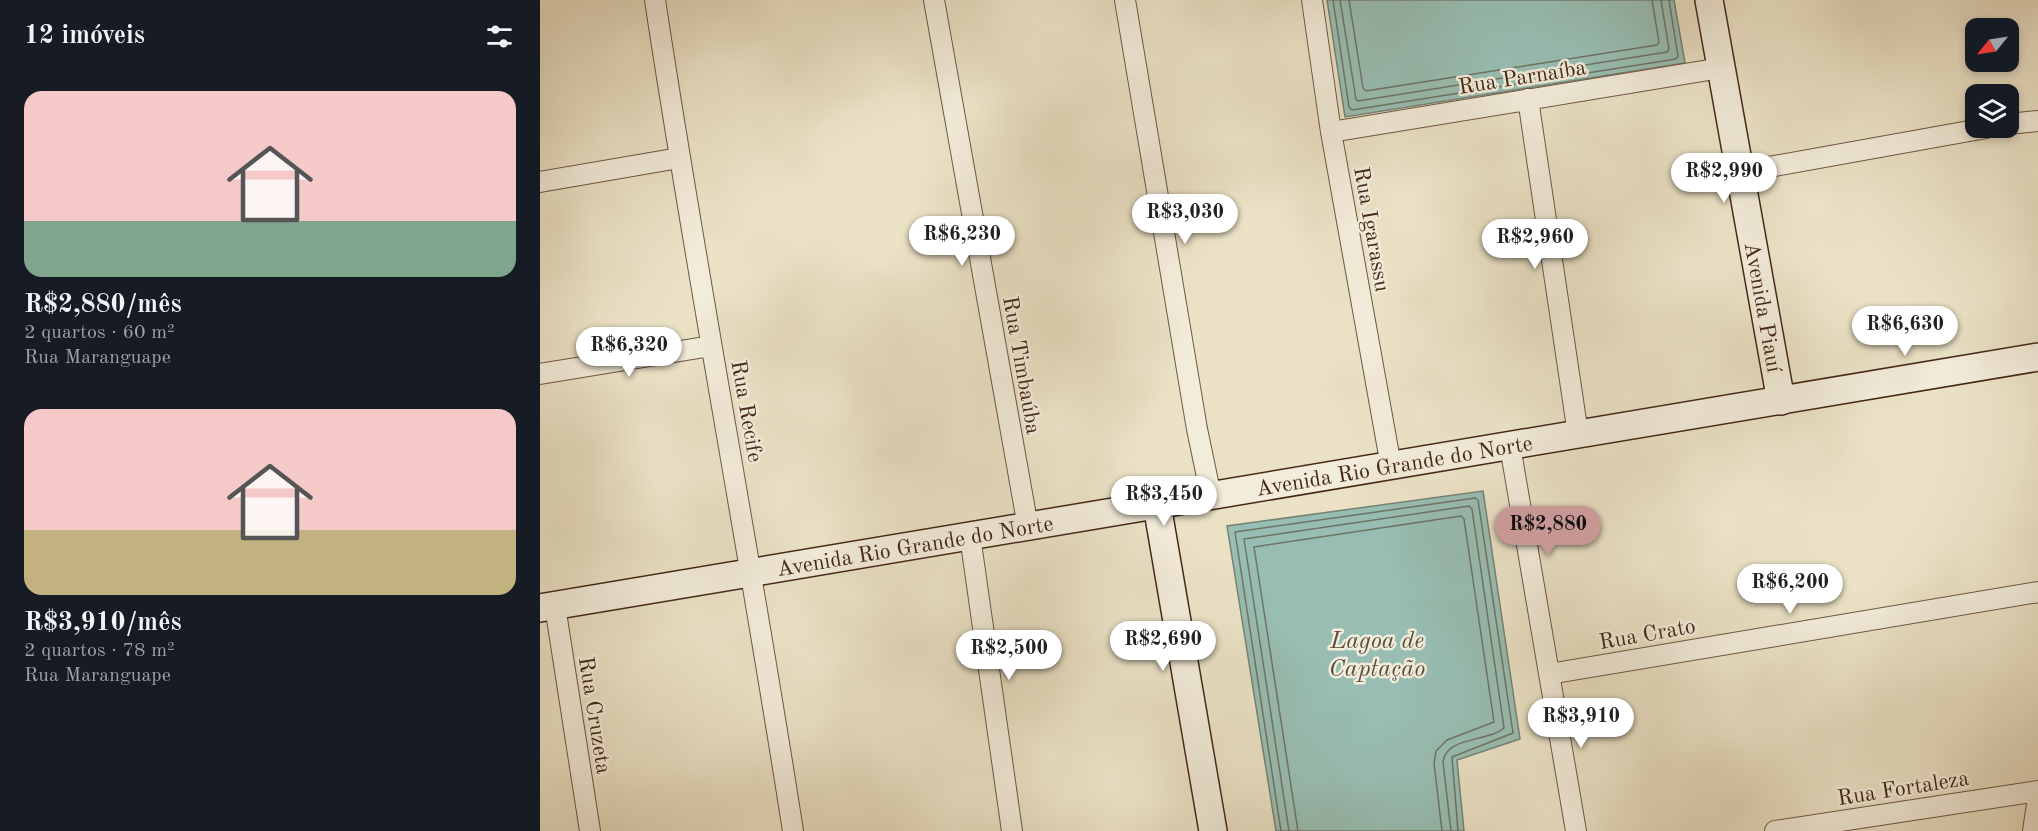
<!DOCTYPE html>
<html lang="pt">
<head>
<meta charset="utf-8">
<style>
  body { margin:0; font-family:"Old Standard TT",serif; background:#242831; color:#f1f3f6; height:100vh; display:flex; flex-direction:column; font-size:22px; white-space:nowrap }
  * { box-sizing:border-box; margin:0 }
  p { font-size:20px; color:#9ea1a6 }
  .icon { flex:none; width:33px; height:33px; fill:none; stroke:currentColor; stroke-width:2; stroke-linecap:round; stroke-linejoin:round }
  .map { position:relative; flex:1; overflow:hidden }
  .details { display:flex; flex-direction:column; background:#171b24; width:540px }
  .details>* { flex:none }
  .needle { width:39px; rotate:240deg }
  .buttons { position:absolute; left:1425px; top:18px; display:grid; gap:12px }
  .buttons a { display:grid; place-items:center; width:54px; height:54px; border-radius:12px; background:#171b24; box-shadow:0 3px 9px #0003; font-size:30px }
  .price { position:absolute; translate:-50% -51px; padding:0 14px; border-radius:21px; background:#fff; color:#222; font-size:20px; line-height:39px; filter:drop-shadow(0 2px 3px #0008) }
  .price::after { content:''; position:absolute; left:50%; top:36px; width:18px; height:14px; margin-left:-9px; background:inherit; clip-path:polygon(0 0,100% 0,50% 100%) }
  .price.active { background:#c59692; color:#111 }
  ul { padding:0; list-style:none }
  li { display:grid; align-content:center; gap:12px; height:318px; padding:0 24px }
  li span { display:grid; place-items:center; height:186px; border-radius:18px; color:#555 }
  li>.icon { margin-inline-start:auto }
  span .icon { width:108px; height:108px; fill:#fffc; stroke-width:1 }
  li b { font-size:26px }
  h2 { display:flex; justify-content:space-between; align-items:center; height:72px; padding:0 24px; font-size:26px }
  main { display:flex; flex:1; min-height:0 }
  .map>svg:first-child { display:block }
</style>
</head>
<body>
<main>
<section class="details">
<h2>12 imóveis<svg class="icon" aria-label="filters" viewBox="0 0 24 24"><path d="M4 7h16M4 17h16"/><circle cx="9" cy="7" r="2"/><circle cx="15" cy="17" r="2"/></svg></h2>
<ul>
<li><span style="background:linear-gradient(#f6c9c9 70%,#7fa58c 0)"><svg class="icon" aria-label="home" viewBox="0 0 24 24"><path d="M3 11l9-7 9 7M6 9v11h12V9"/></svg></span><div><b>R$2,880/mês</b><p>2 quartos · 60 m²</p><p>Rua Maranguape</p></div></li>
<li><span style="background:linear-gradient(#f6c9c9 65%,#c2b280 0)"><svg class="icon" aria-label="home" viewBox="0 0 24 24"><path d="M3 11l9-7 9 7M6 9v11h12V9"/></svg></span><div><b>R$3,910/mês</b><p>2 quartos · 78 m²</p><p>Rua Maranguape</p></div></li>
</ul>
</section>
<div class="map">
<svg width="1498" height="831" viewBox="0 0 1498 831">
  <rect width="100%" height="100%" fill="#ebe2c6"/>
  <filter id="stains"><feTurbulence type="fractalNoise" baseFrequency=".00333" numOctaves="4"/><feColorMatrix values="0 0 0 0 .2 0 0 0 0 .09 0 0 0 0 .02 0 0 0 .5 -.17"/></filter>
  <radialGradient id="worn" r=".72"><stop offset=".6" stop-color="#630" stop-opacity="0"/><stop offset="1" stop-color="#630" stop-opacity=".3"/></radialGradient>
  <path fill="#98beb3" stroke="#768275" stroke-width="1.5" d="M 787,0 L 1134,0 L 1145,63 L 805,117 Z
    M 943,491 L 980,739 L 917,760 L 924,831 L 736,831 L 687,526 Z"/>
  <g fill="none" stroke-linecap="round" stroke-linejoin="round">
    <path stroke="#6e7365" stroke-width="1.5" d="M 793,0 L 809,107 L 812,110 L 1136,59 L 1138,56 L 1129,0
      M 800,0 L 816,99 L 818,101 L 1127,52 L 1129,49 L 1121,0
      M 809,0 L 823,88 L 826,91 L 1117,45 L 1119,42 L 1112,0
      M 741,831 L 695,532 L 935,498 L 938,500 L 973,733 L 912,757 L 918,831
      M 749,831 L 704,539 L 929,506 L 932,509 L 964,728 C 949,742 906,736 903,762 L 911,831
      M 758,831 L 714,547 L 921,516 L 924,519 L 954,722 L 907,740 L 896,751 L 894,763 L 902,831"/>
    <g stroke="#6e5643" stroke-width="22">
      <path id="street" d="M 115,0 C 157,278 210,554 253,831
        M 394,0 L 488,527
        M 585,0 L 657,429 L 671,496
        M 772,0 L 791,132 L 851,466
        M 988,99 L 1038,434
        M 1468,124 L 1498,121
        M 791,132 L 1181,68
        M 1201,172 L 1446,128
        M 0,182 L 139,158
        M 0,374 L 171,346
        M 970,446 L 1036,831
        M 430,536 L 472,831
        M 15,606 L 50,831
        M 1009,674 L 1498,592
        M 1235,831 L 1498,791
        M 1493,831 L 1498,798"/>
    </g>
    <g stroke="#442817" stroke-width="30">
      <g id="secondary">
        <path id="s1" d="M 1169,0 L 1241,401"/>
        <path d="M 617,505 L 673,831"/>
        <path id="s2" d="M 0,608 L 1498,357"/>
      </g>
    </g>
    <use href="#street" stroke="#f2ecda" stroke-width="20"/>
    <use href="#secondary" stroke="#f2ecda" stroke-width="27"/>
  </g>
  <g text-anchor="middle" stroke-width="5" stroke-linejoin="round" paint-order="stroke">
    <g font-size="22" fill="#442817" stroke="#f2ecda">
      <text transform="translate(982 76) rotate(-9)" y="8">Rua Parnaíba</text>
      <text transform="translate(833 229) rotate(80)" y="8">Rua Igarassu</text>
      <text dy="8" stroke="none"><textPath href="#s1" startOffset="312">Avenida Piauí</textPath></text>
      <text transform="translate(483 365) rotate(80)" y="8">Rua Timbaúba</text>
      <text transform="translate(208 411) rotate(80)" y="8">Rua Recife</text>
      <text dy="8" stroke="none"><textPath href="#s2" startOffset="866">Avenida Rio Grande do Norte</textPath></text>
      <text dy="8" stroke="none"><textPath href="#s2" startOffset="380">Avenida Rio Grande do Norte</textPath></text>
      <text transform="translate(1107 633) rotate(-10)" y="8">Rua Crato</text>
      <text transform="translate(56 715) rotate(81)" y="8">Rua Cruzeta</text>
      <text transform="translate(1363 787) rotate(-9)" y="8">Rua Fortaleza</text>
    </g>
    <g font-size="24" font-style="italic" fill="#594e3e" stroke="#f2ecda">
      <text x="837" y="648">Lagoa de<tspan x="837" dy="28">Captação</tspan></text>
    </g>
  </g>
  <rect width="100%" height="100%" filter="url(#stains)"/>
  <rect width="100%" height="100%" fill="url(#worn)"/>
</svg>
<div class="buttons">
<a><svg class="needle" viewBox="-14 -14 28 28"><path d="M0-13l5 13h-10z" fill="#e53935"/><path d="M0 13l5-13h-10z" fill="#9ea1a6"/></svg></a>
<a><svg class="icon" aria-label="layers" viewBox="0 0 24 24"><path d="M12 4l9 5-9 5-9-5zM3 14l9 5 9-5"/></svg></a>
</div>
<b class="price" style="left:1184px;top:204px">R$2,990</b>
<b class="price" style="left:645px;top:245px">R$3,030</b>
<b class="price" style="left:422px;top:267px">R$6,230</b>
<b class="price" style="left:995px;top:270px">R$2,960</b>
<b class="price" style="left:1365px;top:357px">R$6,630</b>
<b class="price" style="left:89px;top:378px">R$6,320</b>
<b class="price" style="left:624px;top:527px">R$3,450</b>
<b class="price active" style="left:1008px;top:557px">R$2,880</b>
<b class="price" style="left:1250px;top:615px">R$6,200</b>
<b class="price" style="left:623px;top:672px">R$2,690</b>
<b class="price" style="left:469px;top:681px">R$2,500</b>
<b class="price" style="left:1041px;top:749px">R$3,910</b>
</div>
</main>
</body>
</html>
